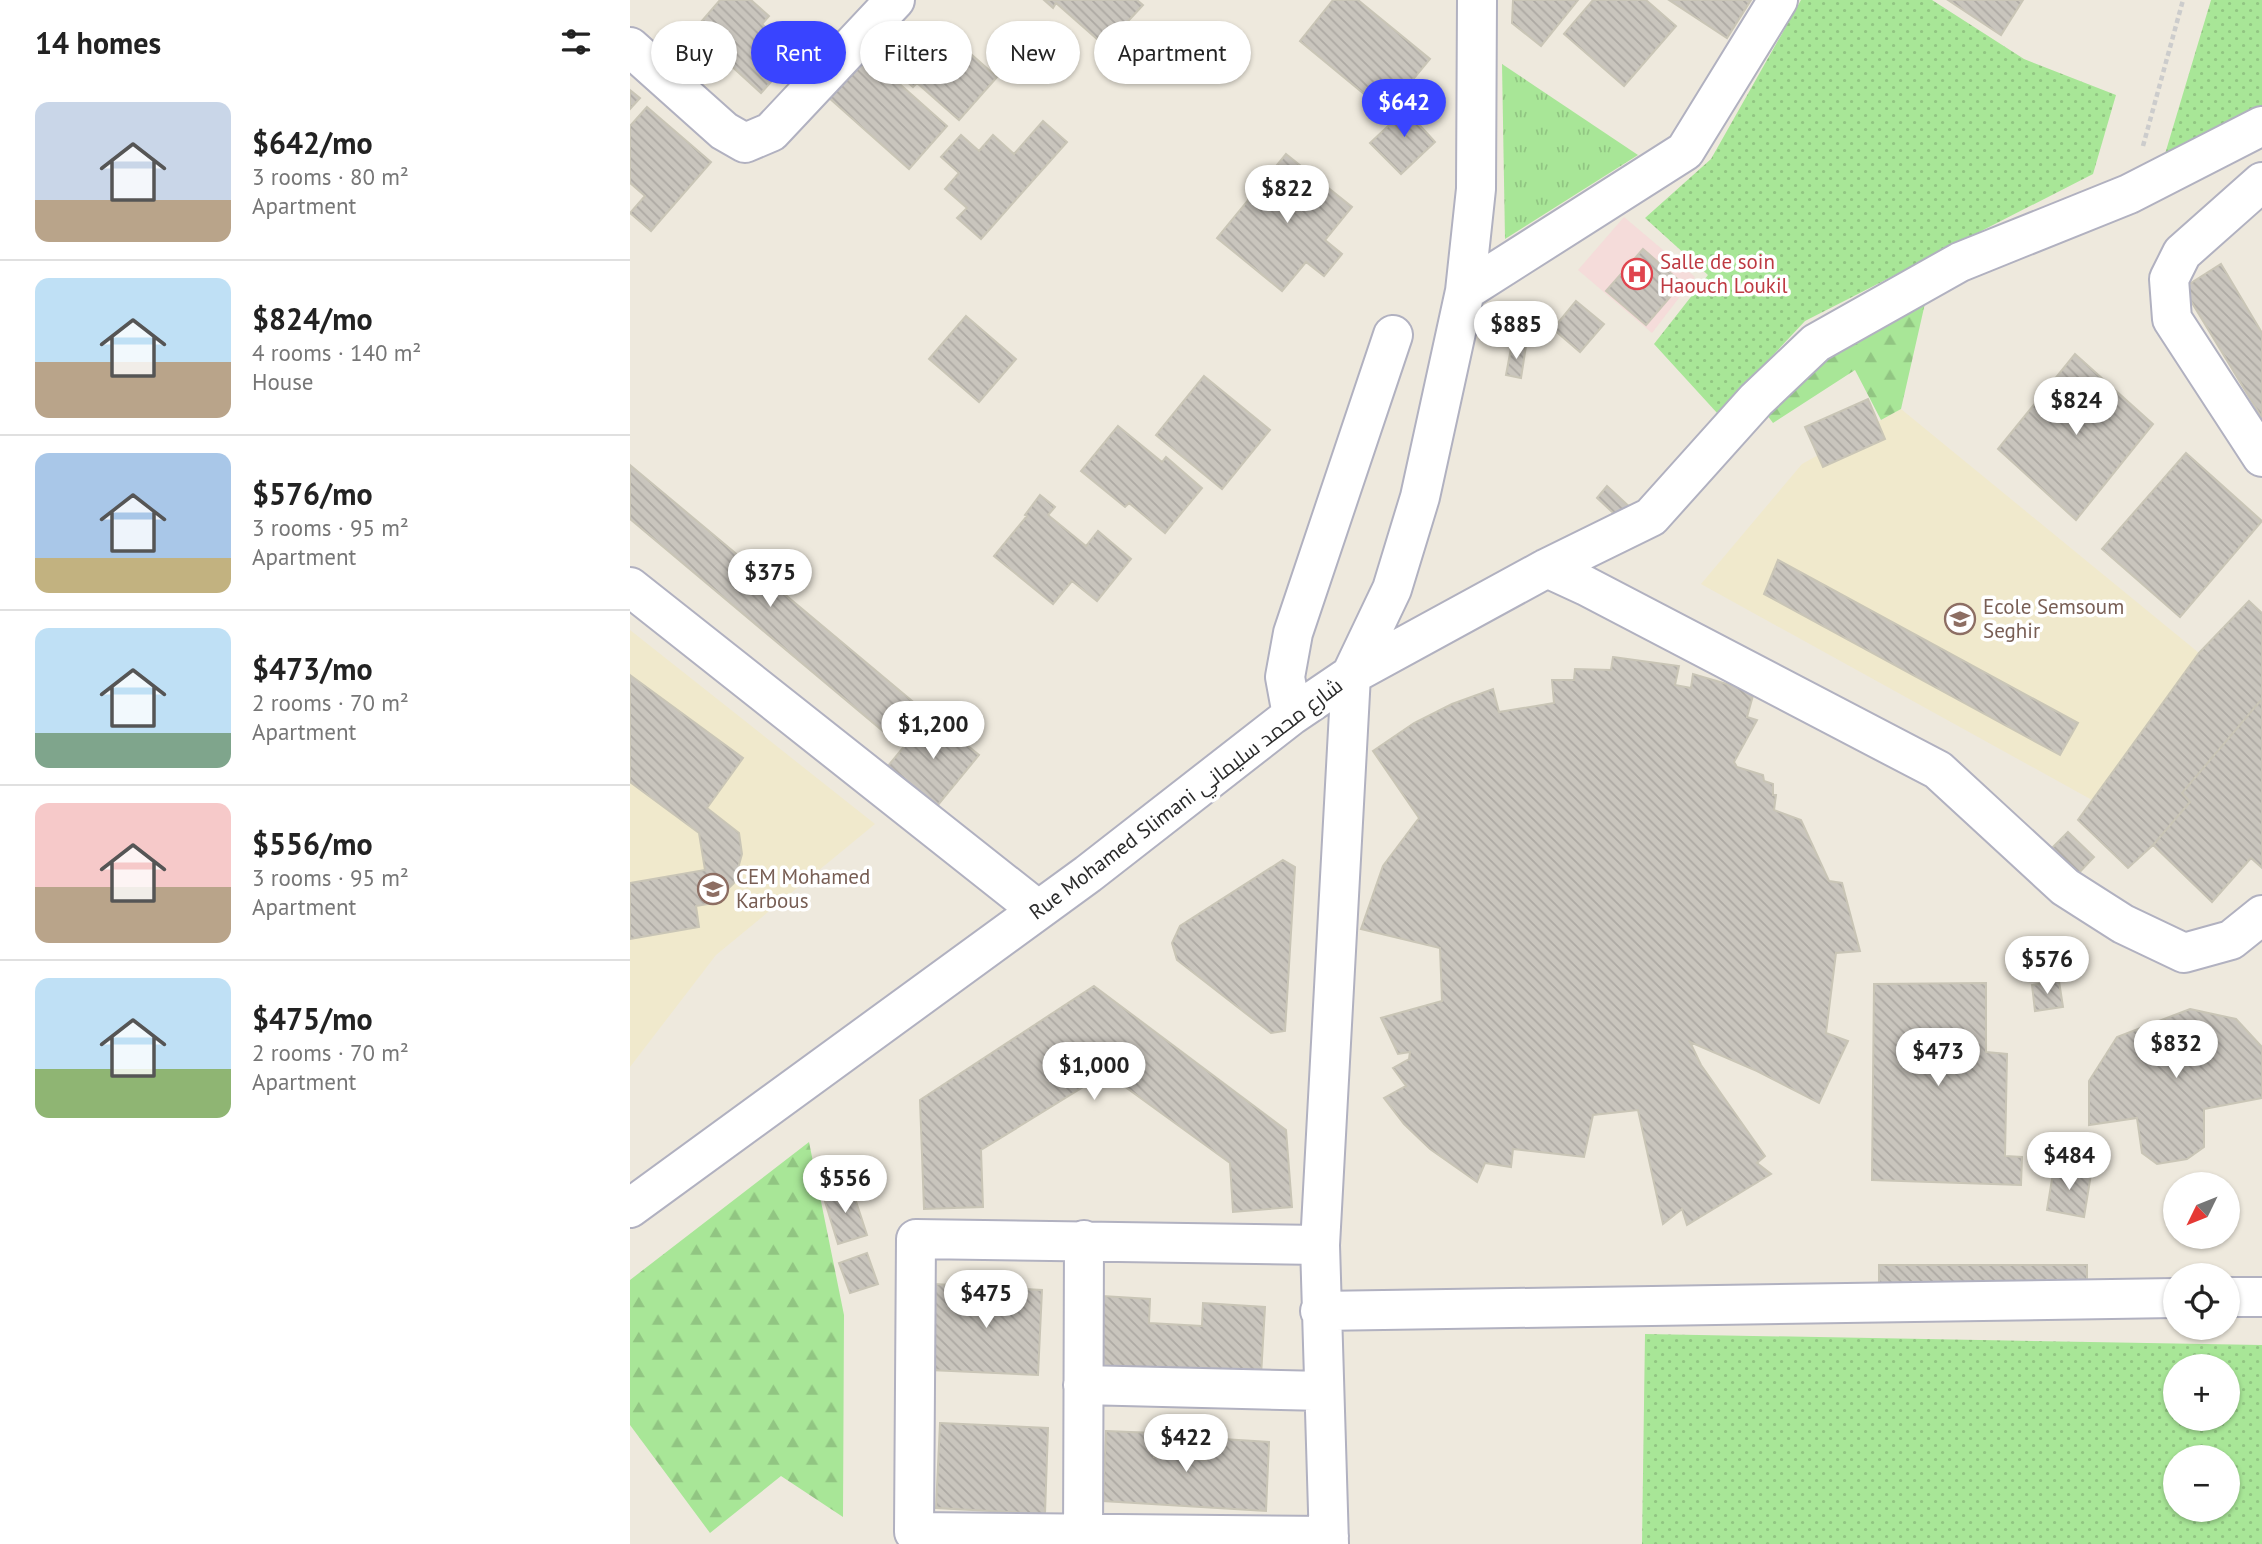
<!DOCTYPE html>
<html lang="en">
<head>
<meta charset="utf-8">
<style>
  body { margin:0; font-family:"PT Sans",Cairo,sans-serif; background:#f2f2f2; color:#222; height:100vh; display:flex; flex-direction:column; font-size:26px; white-space:nowrap }
  * { box-sizing:border-box; margin:0 }
  p { font-size:23px; color:#767676 }
  .icon { flex:none; width:38px; height:38px; fill:none; stroke:currentColor; stroke-width:2; stroke-linecap:round; stroke-linejoin:round }
  .map { position:relative; flex:1; overflow:hidden }
  .drawer { display:flex; flex-direction:column; background:#fff; width:630px }
  .drawer>* { flex:none }
  .hud { position:absolute; left:21px; top:21px; width:665px; height:63px; display:flex; gap:14px }
  .needle { width:46px; rotate:227deg }
  .tools { position:absolute; left:1533px; top:1172px; display:grid; gap:14px }
  .tools a { display:grid; place-items:center; width:77px; height:77px; border-radius:50%; background:#fff; box-shadow:0 2px 5px #0004; font-size:35px }
  .price { position:absolute; translate:-50% -60px; padding:0 16px; border-radius:24px; background:#fff; color:#222; font-size:23px; line-height:46px; filter:drop-shadow(0 2px 4px #0008) }
  .price::after { content:''; position:absolute; left:50%; top:42px; width:21px; height:16px; margin-left:-10px; background:inherit; clip-path:polygon(0 0,100% 0,50% 100%) }
  .price.on { background:#3944ff; color:#fff }
  ul { padding:0; list-style:none }
  li { display:flex; align-items:center; gap:21px; height:175px; padding:0 35px }
  li+li { border-top:2px solid #e0e0e0 }
  li span { display:grid; place-items:center; flex:none; width:196px; height:140px; border-radius:14px; color:#555 }
  li>.icon { margin-inline-start:auto }
  span .icon { width:84px; height:84px; fill:#fffc; stroke-width:1 }
  li b { font-size:30px }
  h2 { display:flex; justify-content:space-between; align-items:center; height:84px; padding:0 35px; font-size:30px }
  .chip { padding:0 24px; border-radius:32px; background:#fff; box-shadow:0 2px 5px #0004; font-size:24px; line-height:63px }
  .chip.on { background:#3944ff; color:#fff }
  main { display:flex; flex:1; min-height:0 }
  .map>svg:first-child { display:block }
</style>
</head>
<body>
<main>
<section class="drawer">
<h2>14 homes<svg class="icon" aria-label="filters" viewBox="0 0 24 24"><path d="M4 7h16M4 17h16"/><circle cx="9" cy="7" r="2"/><circle cx="15" cy="17" r="2"/></svg></h2>
<ul>
<li><span style="background:linear-gradient(#c9d6e8 70%,#b9a48a 0)"><svg class="icon" aria-label="home" viewBox="0 0 24 24"><path d="M3 11l9-7 9 7M6 9v11h12V9"/></svg></span><div><b>$642/mo</b><p>3 rooms · 80 m²</p><p>Apartment</p></div></li>
<li><span style="background:linear-gradient(#bfe0f5 60%,#b9a48a 0)"><svg class="icon" aria-label="home" viewBox="0 0 24 24"><path d="M3 11l9-7 9 7M6 9v11h12V9"/></svg></span><div><b>$824/mo</b><p>4 rooms · 140 m²</p><p>House</p></div></li>
<li><span style="background:linear-gradient(#a9c7e8 75%,#c2b280 0)"><svg class="icon" aria-label="home" viewBox="0 0 24 24"><path d="M3 11l9-7 9 7M6 9v11h12V9"/></svg></span><div><b>$576/mo</b><p>3 rooms · 95 m²</p><p>Apartment</p></div></li>
<li><span style="background:linear-gradient(#bfe0f5 75%,#7fa58c 0)"><svg class="icon" aria-label="home" viewBox="0 0 24 24"><path d="M3 11l9-7 9 7M6 9v11h12V9"/></svg></span><div><b>$473/mo</b><p>2 rooms · 70 m²</p><p>Apartment</p></div></li>
<li><span style="background:linear-gradient(#f6c9c9 60%,#b9a48a 0)"><svg class="icon" aria-label="home" viewBox="0 0 24 24"><path d="M3 11l9-7 9 7M6 9v11h12V9"/></svg></span><div><b>$556/mo</b><p>3 rooms · 95 m²</p><p>Apartment</p></div></li>
<li><span style="background:linear-gradient(#bfe0f5 65%,#8fb573 0)"><svg class="icon" aria-label="home" viewBox="0 0 24 24"><path d="M3 11l9-7 9 7M6 9v11h12V9"/></svg></span><div><b>$475/mo</b><p>2 rooms · 70 m²</p><p>Apartment</p></div></li>
</ul>
</section>
<div class="map">
<svg width="1632" height="1544" viewBox="0 0 1632 1544">
  <defs>
    <pattern id="grass-dots" width="8" height="8" patternUnits="userSpaceOnUse" patternTransform="scale(1.75)"><rect width="8" height="8" fill="#a8e697"/><path d="M2 2h.1M6 6h.1" fill="none" stroke="#91c582" stroke-width="1.8" stroke-linecap="round"/></pattern>
    <pattern id="forest-firs" width="22" height="20" patternUnits="userSpaceOnUse" patternTransform="scale(1.75)"><rect width="22" height="20" fill="#a8e697"/><path d="M5 1l3.5 6h-7zM16 11l3.5 6h-7z" fill="#91c582"/></pattern>
    <pattern id="park-tufts" width="24" height="20" patternUnits="userSpaceOnUse" patternTransform="scale(1.75)"><rect width="24" height="20" fill="#a8e697"/><path d="M3 7l-1-3M5 7V3M7 7l1-3M15 17l-1-3M17 17v-4M19 17l1-3" fill="none" stroke="#91c582"/></pattern>
    <pattern id="building-back-hatch" width="6" height="6" patternUnits="userSpaceOnUse" patternTransform="scale(1.75)"><rect width="6" height="6" fill="#c9c5bd"/><path d="M-1 5l2 2M0 0l6 6M5-1l2 2" fill="none" stroke="#ada9a3"/></pattern>
  </defs>
  <rect width="100%" height="100%" fill="#eee9dd"/>
  <path fill="#f0e9cc" d="M 1271,409 L 1569,653 L 1462,800 L 1071,584 L 1172,464 Z
    M 0,630 L 245,824 L 86,955 L 0,1067 Z"/>
  <path fill="#f5dcda" d="M 994,217 L 1065,277 L 1022,333 L 948,270 Z"/>
  <path fill="url(#grass-dots)" fill-rule="evenodd" d="M 1171,0 L 1302,0 L 1394,59 L 1486,95 L 1463,174 L 1175,321 L 1088,414 L 1024,344 L 1078,275 L 1015,218 L 1081,159 Z
    M 1581,0 L 1632,0 L 1632,108 L 1535,154 Z
    M 1015,1334 L 1632,1345 L 1632,1544 L 1012,1544 ZM 1545,1367 L 1598,1367 L 1598,1419 L 1545,1419 ZM 1545,1458 L 1598,1458 L 1598,1510 L 1545,1510 Z"/>
  <path fill="url(#forest-firs)" d="M 1301,277 L 1271,409 L 1251,420 L 1225,370 L 1143,423 L 1126,400 Z
    M 179,1142 L 214,1315 L 213,1517 L 151,1476 L 80,1533 L 0,1425 L 0,1280 Z"/>
  <path fill="url(#park-tufts)" d="M 872,64 L 1008,155 L 875,239 Z"/>
  <path fill="url(#building-back-hatch)" stroke="#c9c5b6" stroke-width="2" d="M 90,0 L 121,0 L 139,16 L 132,24 L 160,50 L 151,60 L 156,65 L 131,93 L 98,63 L 93,68 L 58,37 Z
    M 414,0 L 507,0 L 513,5 L 475,46 L 426,3 L 423,8 Z
    M 703,0 L 728,0 L 800,59 L 756,112 L 670,41 Z
    M 883,0 L 948,0 L 911,46 L 882,23 Z
    M 963,0 L 1016,0 L 1046,26 L 994,86 L 934,34 Z
    M 1039,0 L 1121,0 L 1097,38 Z
    M 1318,0 L 1393,0 L 1371,35 Z
    M 283,27 L 313,53 L 325,40 L 367,77 L 329,120 L 287,83 L 283,87 L 253,60 Z
    M 237,55 L 317,126 L 279,169 L 199,98 Z
    M 0,90 L 10,98 L 0,109 Z
    M 787,99 L 796,109 L 785,120 L 805,142 L 771,174 L 740,143 Z
    M 17,107 L 81,162 L 21,231 L 0,213 L 15,196 L 0,183 L 0,126 Z
    M 413,121 L 437,142 L 351,239 L 327,218 L 337,208 L 315,189 L 329,173 L 311,157 L 331,135 L 349,151 L 363,135 L 384,154 Z
    M 656,154 L 722,207 L 695,240 L 712,254 L 694,276 L 676,262 L 652,291 L 587,238 Z
    M 1013,249 L 1052,283 L 1016,325 L 976,291 Z
    M 1591,264 L 1632,333 L 1632,418 L 1553,288 Z
    M 946,301 L 974,324 L 950,352 L 923,329 Z
    M 336,316 L 386,359 L 349,402 L 299,359 Z
    M 882,343 L 896,346 L 891,378 L 876,375 Z
    M 1445,354 L 1523,424 L 1446,520 L 1368,449 Z
    M 574,376 L 640,430 L 592,489 L 526,435 Z
    M 1238,399 L 1255,439 L 1193,467 L 1175,427 Z
    M 488,426 L 532,462 L 536,457 L 572,488 L 535,533 L 499,503 L 495,507 L 451,471 Z
    M 1556,453 L 1632,521 L 1550,617 L 1472,549 Z
    M 0,465 L 293,710 L 266,742 L 0,519 Z
    M 977,486 L 1002,509 L 992,521 L 967,498 Z
    M 410,495 L 425,507 L 418,515 L 456,546 L 468,531 L 501,559 L 467,601 L 442,581 L 423,604 L 364,556 L 397,516 L 395,515 Z
    M 1148,560 L 1448,723 L 1430,755 L 1134,594 Z
    M 1619,601 L 1632,613 L 1632,699 L 1552,793 L 1560,802 L 1523,845 L 1498,868 L 1448,820 L 1569,653 Z
    M 983,657 L 1049,666 L 1045,685 L 1061,688 L 1063,674 L 1124,692 L 1117,717 L 1127,720 L 1104,762 L 1107,767 L 1133,775 L 1134,781 L 1143,784 L 1143,795 L 1146,795 L 1144,810 L 1171,820 L 1199,881 L 1212,883 L 1230,951 L 1206,953 L 1196,1033 L 1218,1041 L 1189,1103 L 1127,1071 L 1060,1042 L 1071,1065 L 1135,1156 L 1127,1163 L 1141,1174 L 1057,1225 L 1052,1209 L 1033,1224 L 1008,1110 L 963,1115 L 954,1157 L 883,1149 L 881,1167 L 855,1163 L 847,1182 L 800,1149 L 774,1124 L 754,1098 L 776,1086 L 763,1068 L 779,1059 L 780,1052 L 768,1054 L 751,1018 L 812,1001 L 810,948 L 731,929 L 753,866 L 789,818 L 743,751 L 784,723 L 822,704 L 863,689 L 869,712 L 924,703 L 922,680 L 944,680 L 945,669 L 981,670 Z
    M 0,675 L 113,758 L 77,808 L 109,833 L 112,854 L 104,883 L 83,903 L 66,906 L 69,927 L 0,939 L 0,883 L 75,870 L 69,833 L 0,782 Z
    M 1632,699 L 1632,868 L 1621,858 L 1582,902 L 1523,845 L 1560,802 L 1552,793 Z
    M 300,715 L 349,755 L 307,806 L 258,766 Z
    M 1438,832 L 1464,857 L 1443,879 L 1417,853 Z
    M 653,860 L 665,867 L 655,1031 L 641,1033 L 547,960 L 542,943 L 550,926 Z
    M 1429,981 L 1433,1007 L 1405,1011 L 1402,985 Z
    M 1356,983 L 1356,1052 L 1377,1054 L 1375,1156 L 1392,1157 L 1391,1185 L 1242,1180 L 1244,984 Z
    M 464,986 L 656,1130 L 662,1207 L 603,1212 L 600,1163 L 476,1073 L 351,1150 L 353,1207 L 294,1209 L 290,1100 Z
    M 1560,1009 L 1606,1019 L 1632,1047 L 1632,1098 L 1574,1109 L 1574,1147 L 1557,1159 L 1527,1164 L 1512,1153 L 1507,1118 L 1459,1125 L 1459,1081 L 1487,1037 Z
    M 1424,1167 L 1461,1174 L 1454,1217 L 1417,1210 Z
    M 221,1186 L 237,1235 L 208,1244 L 193,1195 Z
    M 237,1253 L 248,1284 L 220,1293 L 209,1263 Z
    M 1249,1265 L 1457,1265 L 1457,1296 L 1249,1296 Z
    M 304,1284 L 412,1290 L 408,1375 L 300,1370 Z
    M 472,1296 L 520,1299 L 519,1323 L 572,1326 L 573,1303 L 635,1307 L 631,1376 L 468,1367 Z
    M 310,1423 L 418,1428 L 415,1514 L 306,1508 Z
    M 476,1431 L 525,1433 L 524,1457 L 576,1460 L 578,1438 L 639,1442 L 636,1511 L 473,1501 Z"/>
  <g fill="none" stroke-linecap="round" stroke-linejoin="round">
    <g stroke="#b1b1c0" stroke-width="42">
      <path id="minor" d="M 0,47 L 94,131 L 115,143 L 141,132 L 265,0
        M 1632,182 L 1552,253 L 1539,279 L 1542,319 L 1632,457
        M 835,291 L 1055,151 L 1148,0
        M 917,568 L 956,586 L 1308,770 L 1435,887 L 1493,924 L 1554,953 L 1601,940 L 1632,915
        M 0,587 L 408,910
        M 662,715 L 655,677 L 663,633 L 763,335
        M 0,1208 L 458,874 L 662,715 L 721,675 L 762,589 L 790,497 L 835,291 L 846,189 L 847,0
        M 690,1245 L 286,1239 L 284,1532 L 699,1536
        M 1598,1297 L 1632,1297
        M 690,1311 L 1545,1298
        M 453,1385 L 693,1391
        M 453,1544 L 454,1240
        M 699,1544 L 690,1245 L 721,675 L 917,568 L 1021,517 L 1126,400 L 1186,343 L 1330,262 L 1499,194 L 1632,126"/>
    </g>
    <path stroke="#ccc" stroke-width="4.5" stroke-dasharray="5 3.5" stroke-linecap="butt" d="M 1513,146 L 1553,0"/>
    <use href="#minor" stroke="#fff" stroke-width="38"/>
  </g>
  <defs>
    <g id="hospital-ring" transform="scale(1.575)"><circle r="9.5" fill="#fff" stroke="#e0444e" stroke-width="1.5"/><path d="M-5-5h3v3.5h4V-5h3V5h-3V1.5h-4V5h-3Z" fill="#e0444e"/></g>
    <g id="school-ring" transform="scale(1.575)"><circle r="9.5" fill="#fff" stroke="#8d6e63" stroke-width="1.5"/><path d="M0-5L7-2L0 1L-7-2ZM-4 1L0 2.5L4 1V4Q0 6-4 4Z" fill="#8d6e63"/></g>
  </defs>
  <g fill-rule="evenodd">
    <use href="#hospital-ring" x="1007" y="274"/>
    <use href="#school-ring" x="1330" y="619"/>
    <use href="#school-ring" x="83" y="889"/>
  </g>
  <g text-anchor="middle" stroke-width="7" stroke-linejoin="round" paint-order="stroke">
    <g font-size="21" fill="#be3a42" stroke="#fff" text-anchor="start">
      <text x="1030" y="269">Salle de soin<tspan x="1030" dy="24">Haouch Loukil</tspan></text>
    </g>
    <g font-size="21" fill="#785e54" stroke="#fff" text-anchor="start">
      <text x="1353" y="614">Ecole Semsoum<tspan x="1353" dy="24">Seghir</tspan></text>
      <text x="106" y="884">CEM Mohamed<tspan x="106" dy="24">Karbous</tspan></text>
    </g>
    <g font-size="21" fill="#2b2b2b" stroke="#fff">
      <text transform="translate(556 799) rotate(-37)" y="7">Rue Mohamed Slimani شارع محمد سليماني</text>
    </g>
  </g>
</svg>
<div class="tools">
<a><svg class="needle" viewBox="-14 -14 28 28"><path d="M0-13l5 13h-10z" fill="#e53935"/><path d="M0 13l5-13h-10z" fill="#767676"/></svg></a>
<a><svg class="icon" aria-label="locate" viewBox="0 0 24 24"><circle cx="12" cy="12" r="6"/><path d="M12 2v4M12 18v4M2 12h4M18 12h4"/></svg></a>
<a>+</a>
<a>−</a>
</div>
<b class="price on" style="left:774px;top:139px">$642</b>
<b class="price" style="left:657px;top:225px">$822</b>
<b class="price" style="left:886px;top:361px">$885</b>
<b class="price" style="left:1446px;top:437px">$824</b>
<b class="price" style="left:140px;top:609px">$375</b>
<b class="price" style="left:303px;top:761px">$1,200</b>
<b class="price" style="left:1417px;top:996px">$576</b>
<b class="price" style="left:1546px;top:1080px">$832</b>
<b class="price" style="left:1308px;top:1088px">$473</b>
<b class="price" style="left:464px;top:1102px">$1,000</b>
<b class="price" style="left:1439px;top:1192px">$484</b>
<b class="price" style="left:215px;top:1215px">$556</b>
<b class="price" style="left:356px;top:1330px">$475</b>
<b class="price" style="left:556px;top:1474px">$422</b>
<div class="hud">
<a class="chip">Buy</a>
<a class="chip on">Rent</a>
<a class="chip">Filters</a>
<a class="chip">New</a>
<a class="chip">Apartment</a>
</div>
</div>
</main>
</body>
</html>
